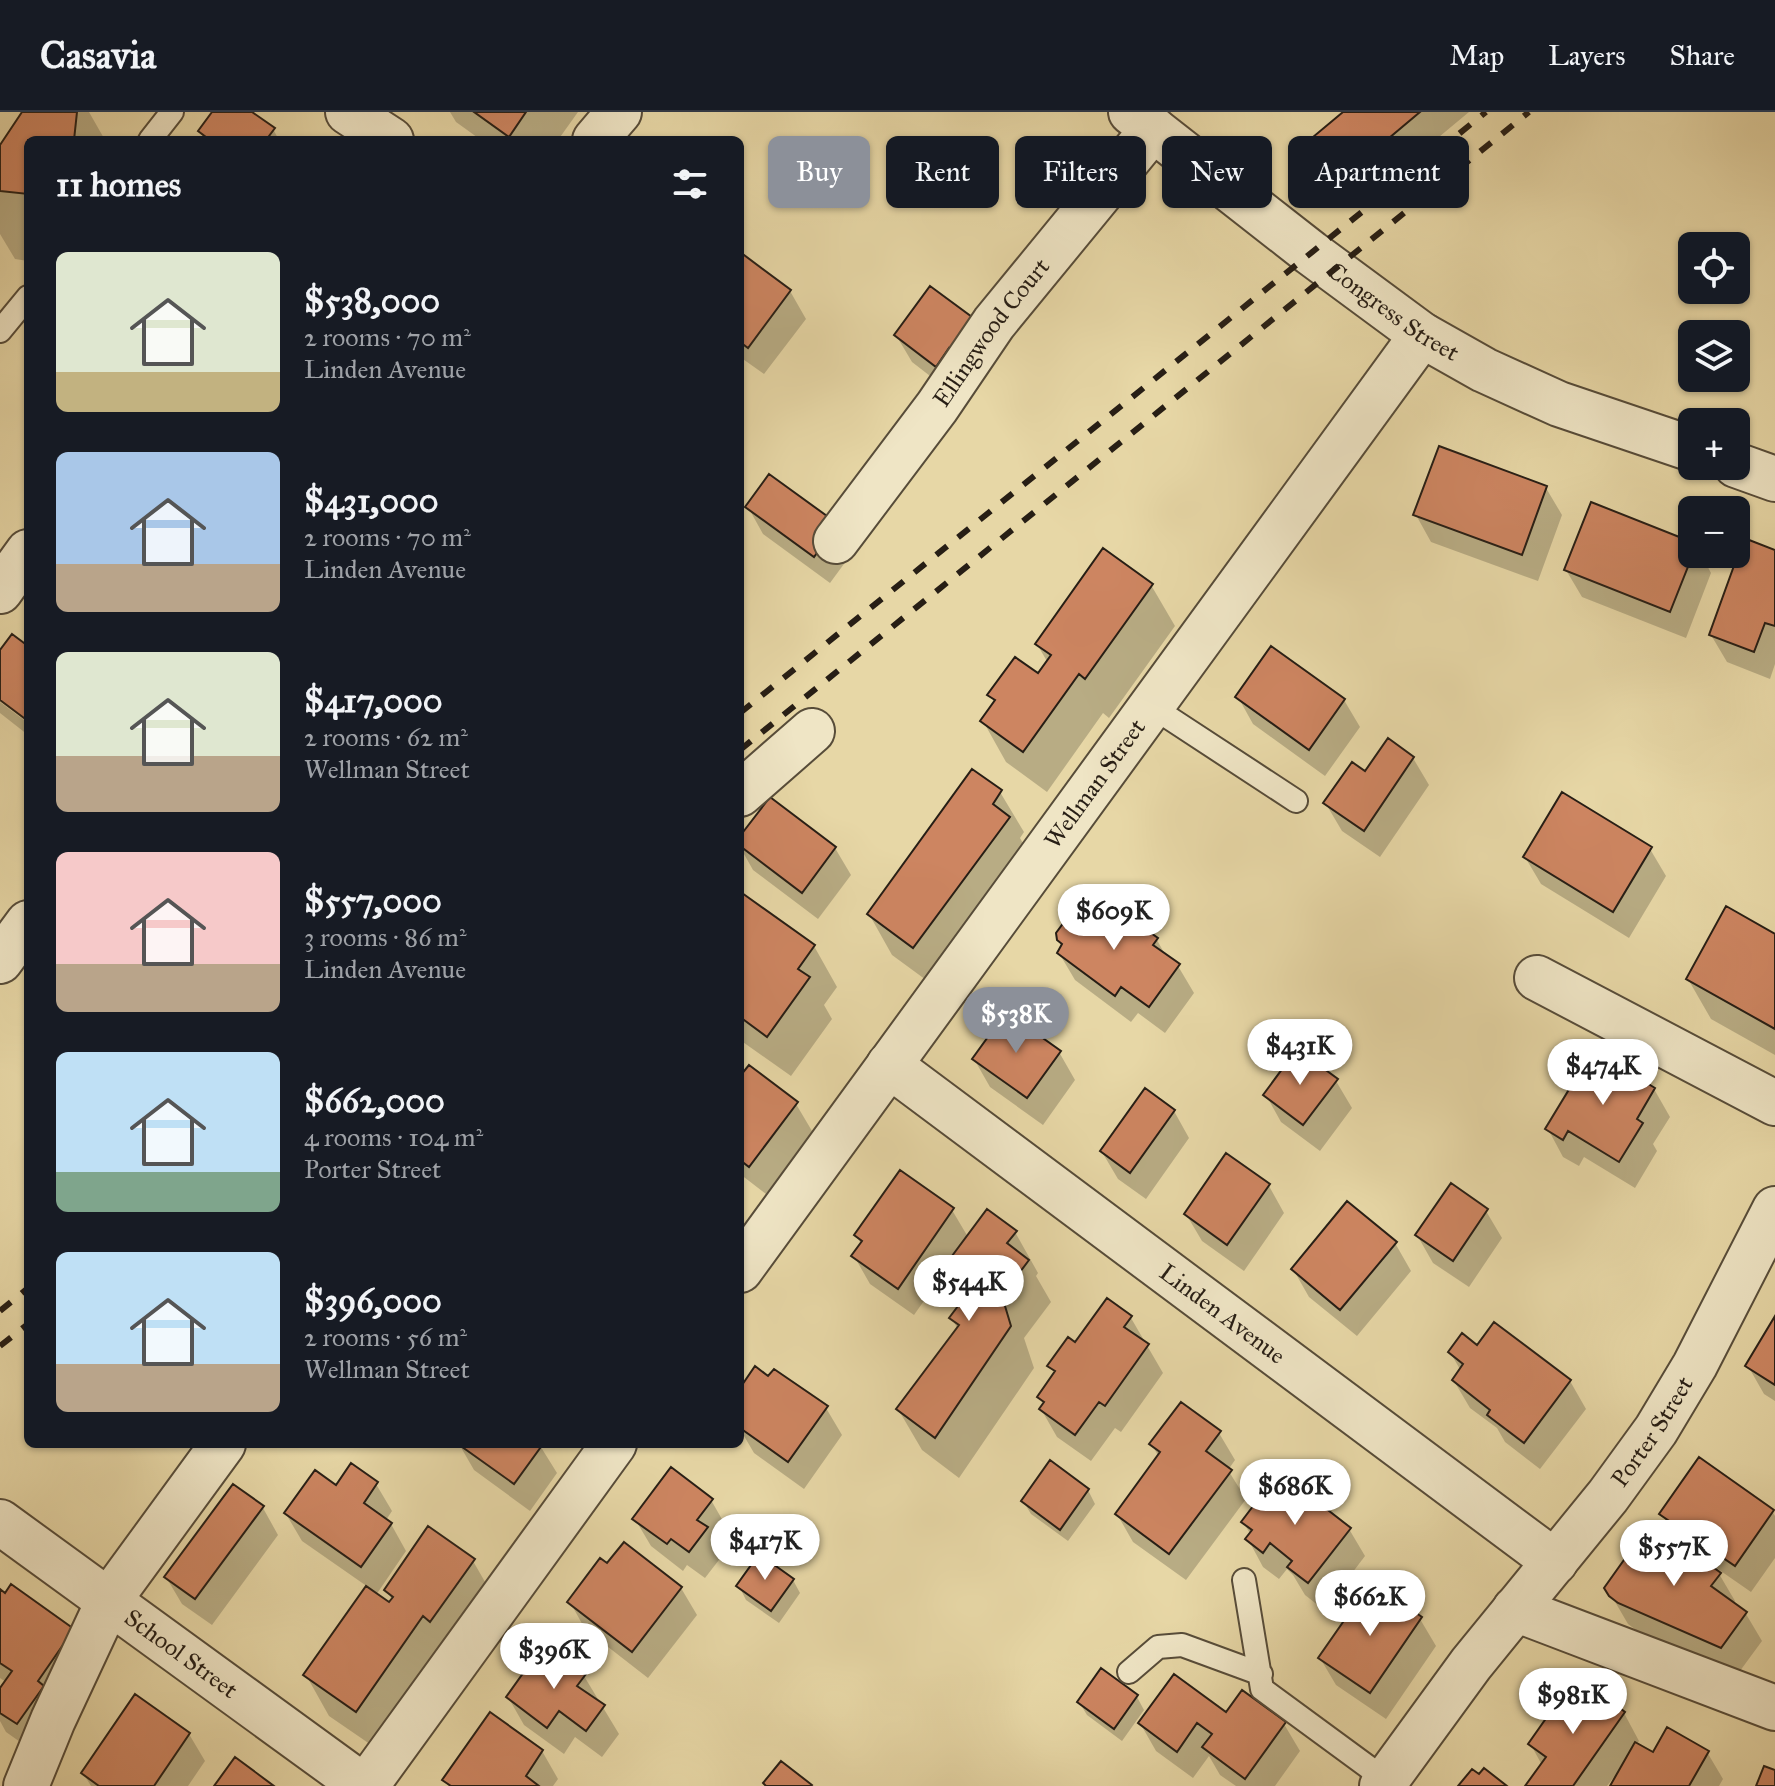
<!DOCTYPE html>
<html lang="en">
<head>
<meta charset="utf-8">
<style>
  body { margin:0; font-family:"IM FELL Great Primer",serif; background:#20242c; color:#f1f3f6; height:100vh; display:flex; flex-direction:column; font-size:30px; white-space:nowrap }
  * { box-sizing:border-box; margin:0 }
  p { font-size:26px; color:#9ea1a6 }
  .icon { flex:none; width:44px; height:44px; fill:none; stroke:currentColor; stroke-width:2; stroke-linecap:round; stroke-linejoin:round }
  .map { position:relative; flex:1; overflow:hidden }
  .details { position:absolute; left:24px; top:24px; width:720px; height:1312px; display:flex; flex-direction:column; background:#171b24; border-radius:12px; box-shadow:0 2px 6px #0004 }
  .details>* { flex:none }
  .banner { position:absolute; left:768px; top:24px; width:760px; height:72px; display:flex; gap:16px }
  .tools { position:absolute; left:1678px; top:120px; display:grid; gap:16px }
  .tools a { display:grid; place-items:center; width:72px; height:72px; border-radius:12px; background:#171b24; box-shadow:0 2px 6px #0004; font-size:40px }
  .price { position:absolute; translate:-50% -68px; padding:0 18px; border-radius:28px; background:#fff; color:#222; font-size:26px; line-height:52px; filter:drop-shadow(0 2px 4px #0008) }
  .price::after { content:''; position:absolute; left:50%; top:48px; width:24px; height:18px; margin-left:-12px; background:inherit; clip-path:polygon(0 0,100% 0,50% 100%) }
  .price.current { background:#8c9099; color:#fff }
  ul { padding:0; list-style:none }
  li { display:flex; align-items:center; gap:24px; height:200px; padding:0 32px }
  li span { display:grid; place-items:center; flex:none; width:224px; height:160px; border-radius:12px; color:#555 }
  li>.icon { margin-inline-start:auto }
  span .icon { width:96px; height:96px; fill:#fffc; stroke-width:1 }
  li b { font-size:34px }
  h2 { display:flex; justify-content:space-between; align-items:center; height:96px; padding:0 32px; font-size:34px }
  .tag { padding:0 28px; border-radius:12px; background:#171b24; box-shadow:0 2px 6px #0004; font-size:28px; line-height:72px }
  .tag.current { background:#8c9099; color:#fff }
  header { display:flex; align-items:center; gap:48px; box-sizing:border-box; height:112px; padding:0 40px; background:#171b24; border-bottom:2px solid #363941 }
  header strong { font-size:38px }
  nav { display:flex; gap:44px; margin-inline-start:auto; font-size:28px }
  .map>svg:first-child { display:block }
</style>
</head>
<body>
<header>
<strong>Casavia</strong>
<nav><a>Map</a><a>Layers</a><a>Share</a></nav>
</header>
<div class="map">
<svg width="1775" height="1674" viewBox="0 0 1775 1674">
  <rect width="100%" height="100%" fill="#e7d7a6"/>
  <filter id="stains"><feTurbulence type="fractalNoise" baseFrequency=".0025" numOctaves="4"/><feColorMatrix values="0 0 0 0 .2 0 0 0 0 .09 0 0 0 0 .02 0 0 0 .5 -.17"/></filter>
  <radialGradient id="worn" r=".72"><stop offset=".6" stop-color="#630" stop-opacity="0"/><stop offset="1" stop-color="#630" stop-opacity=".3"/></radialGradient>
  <path fill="#0003" d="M 24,0 L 89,0 L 105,28 L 28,28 L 28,149 L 15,147 L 0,122 L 0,36 Z
    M 214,0 L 249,0 L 273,17 L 279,28 L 205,28 L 200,20 Z
    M 450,0 L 578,0 L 558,28 L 481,28 L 456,10 Z
    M 1347,0 L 1469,0 L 1356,94 L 1325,58 L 1310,31 Z
    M 740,143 L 790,179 L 806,207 L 764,262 L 740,245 Z
    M 970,207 L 952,281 L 912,250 L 896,223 Z
    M 1546,376 L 1562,403 L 1538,469 L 1431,430 L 1416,403 Z
    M 748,395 L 852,441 L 830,471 L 763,422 Z
    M 1775,440 L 1775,552 L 1770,567 L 1727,550 L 1711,523 Z
    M 1701,442 L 1711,461 L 1686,526 L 1582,485 L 1566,458 Z
    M 1151,473 L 1175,514 L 1109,606 L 1103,601 L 1047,680 L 1006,650 L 983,609 L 995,592 L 990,583 L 1038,564 L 1048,551 L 1037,532 Z
    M 1238,585 L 1344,588 L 1360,615 L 1325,664 L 1253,612 Z
    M 0,590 L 28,611 L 28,623 L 0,601 Z
    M 1413,646 L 1429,673 L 1380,745 L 1342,719 L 1326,692 L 1366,662 Z
    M 1000,680 L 1024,720 L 1020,726 L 1032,747 L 937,876 L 892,843 L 869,802 Z
    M 740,728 L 835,736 L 851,763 L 818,807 L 753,758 L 740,735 Z
    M 1650,737 L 1666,764 L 1629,826 L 1541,772 L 1525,745 Z
    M 742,783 L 814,834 L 837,875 L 824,893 L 832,907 L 791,964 L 740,928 L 740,786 Z
    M 1134,821 L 1157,828 L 1167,846 L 1178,854 L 1194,881 L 1165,921 L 1138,901 L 1131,910 L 1075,868 L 1059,841 L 1063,835 L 1059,828 Z
    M 1775,824 L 1775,943 L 1711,907 L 1688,867 Z
    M 1059,940 L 1075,968 L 1043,1013 L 990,975 L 974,947 Z
    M 740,968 L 796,992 L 812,1019 L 766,1082 L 740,1062 Z
    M 1336,969 L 1352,996 L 1320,1039 L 1281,1010 L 1266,983 Z
    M 1654,977 L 1670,1005 L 1653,1032 L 1657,1039 L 1635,1076 L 1584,1045 L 1579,1054 L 1563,1045 L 1548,1017 Z
    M 1174,999 L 1189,1026 L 1146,1087 L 1118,1067 L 1102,1040 Z
    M 1269,1074 L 1284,1101 L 1244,1159 L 1202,1129 L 1186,1102 Z
    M 952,1098 L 968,1125 L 1015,1120 L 1038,1161 L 1036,1164 L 1051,1190 L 1024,1226 L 1034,1256 L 959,1366 L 922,1338 L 898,1297 L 958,1217 L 951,1206 L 962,1192 L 952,1175 L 960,1163 L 952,1149 L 914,1203 L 870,1172 L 854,1144 L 862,1133 L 856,1124 Z
    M 1486,1099 L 1502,1126 L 1469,1175 L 1433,1151 L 1417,1123 Z
    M 1395,1131 L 1411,1159 L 1357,1224 L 1309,1185 L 1293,1157 Z
    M 1131,1206 L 1163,1261 L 1121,1320 L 1115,1316 L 1091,1349 L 1057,1325 L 1041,1297 L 1044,1293 L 1039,1285 L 1055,1263 L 1050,1254 L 1076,1232 Z
    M 1775,1208 L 1775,1289 L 1764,1282 L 1748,1254 Z
    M 1477,1236 L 1570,1269 L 1586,1297 L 1540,1357 L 1505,1330 L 1497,1316 L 1470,1296 L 1454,1269 L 1461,1259 L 1450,1240 Z
    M 740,1280 L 826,1296 L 842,1323 L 804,1377 L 754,1341 L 740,1317 Z
    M 1219,1321 L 1235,1348 L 1228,1358 L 1246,1387 L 1186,1468 L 1133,1430 L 1117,1402 L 1159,1345 L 1152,1333 Z
    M 459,1332 L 539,1332 L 557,1361 L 530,1399 L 474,1358 Z
    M 376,1372 L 392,1399 L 386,1408 L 391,1412 L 406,1439 L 376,1483 L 390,1493 L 393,1489 L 386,1478 L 473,1449 L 496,1489 L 380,1639 L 329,1604 L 306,1563 L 368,1475 L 302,1429 L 286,1402 L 336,1376 Z
    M 1088,1378 L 1095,1392 L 1068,1429 L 1031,1402 L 1023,1389 Z
    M 711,1388 L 727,1416 L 715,1432 L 722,1444 L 705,1466 L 687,1453 L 683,1459 L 651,1434 L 635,1407 Z
    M 263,1396 L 278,1423 L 212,1513 L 182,1492 L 166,1465 Z
    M 1772,1399 L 1775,1404 L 1775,1446 L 1751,1480 L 1715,1455 L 1735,1489 L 1733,1492 L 1746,1502 L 1762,1529 L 1737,1563 L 1636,1518 L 1628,1512 L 1607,1476 L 1680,1434 L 1662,1402 Z
    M 1243,1410 L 1349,1417 L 1365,1444 L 1324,1498 L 1305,1483 L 1293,1463 L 1287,1457 L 1279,1467 L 1263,1455 L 1248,1427 L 1251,1423 Z
    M 793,1468 L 800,1481 L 779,1511 L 746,1488 L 739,1474 Z
    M 681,1476 L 697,1503 L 648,1566 L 585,1517 L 570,1490 Z
    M 0,1480 L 73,1519 L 33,1639 L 6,1620 L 0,1609 L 0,1579 L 6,1570 L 0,1566 Z
    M 1420,1507 L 1436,1534 L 1386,1607 L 1336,1573 L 1320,1546 Z
    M 584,1564 L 619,1622 L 602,1645 L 575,1625 L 564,1642 L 524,1613 L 508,1585 Z
    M 1137,1585 L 1144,1598 L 1122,1629 L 1087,1603 L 1079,1590 Z
    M 1624,1601 L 1639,1629 L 1636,1633 L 1653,1643 L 1707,1640 L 1723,1667 L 1719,1674 L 1612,1674 L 1616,1666 L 1614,1665 L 1607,1674 L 1527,1674 L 1542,1653 L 1531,1633 Z
    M 1226,1603 L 1284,1612 L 1300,1639 L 1275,1674 L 1236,1674 L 1220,1663 L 1209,1644 L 1193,1666 L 1156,1639 L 1140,1611 Z
    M 189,1622 L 205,1649 L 188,1674 L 91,1674 L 83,1661 Z
    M 542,1639 L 558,1667 L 553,1674 L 448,1674 L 445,1668 Z"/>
  <path fill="#cd8561" stroke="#271e15" stroke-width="2" d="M 22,0 L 77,0 L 74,28 L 28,28 L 28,82 L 0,79 L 0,33 Z
    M 212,0 L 252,0 L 275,16 L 266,28 L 210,28 L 198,19 Z
    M 474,0 L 526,0 L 509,25 Z
    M 1343,0 L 1420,0 L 1339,68 L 1307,30 Z
    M 740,140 L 791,178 L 748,236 L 740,230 Z
    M 930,174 L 972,205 L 960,221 L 971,228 L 960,244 L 949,236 L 936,255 L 894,223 Z
    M 1439,334 L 1547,374 L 1522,443 L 1413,403 Z
    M 769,362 L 838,412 L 814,445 L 745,395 Z
    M 1591,390 L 1692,430 L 1693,442 L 1670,500 L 1564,458 Z
    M 1744,426 L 1775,438 L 1775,514 L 1765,511 L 1754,540 L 1709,523 Z
    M 1103,436 L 1153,472 L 1085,567 L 1079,562 L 1023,640 L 980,609 L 995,588 L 987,583 L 1015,545 L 1038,561 L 1051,543 L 1035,532 Z
    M 12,522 L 28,534 L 28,609 L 0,588 L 0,538 Z
    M 1271,534 L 1345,587 L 1309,638 L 1235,585 Z
    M 1388,626 L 1414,645 L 1364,719 L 1323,691 L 1352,650 L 1365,659 Z
    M 972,657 L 1002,678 L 993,692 L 1010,705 L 913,836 L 867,802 Z
    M 1562,680 L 1652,735 L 1613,800 L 1523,745 Z
    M 770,685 L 836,735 L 802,781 L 740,734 L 740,724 Z
    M 742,781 L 815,833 L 798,857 L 810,865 L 767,925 L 740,905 Z
    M 1084,783 L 1134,818 L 1138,812 L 1158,826 L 1153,833 L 1180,852 L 1149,895 L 1121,875 L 1115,884 L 1057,841 L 1062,832 L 1057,828 L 1056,821 Z
    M 1726,794 L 1775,822 L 1775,917 L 1686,867 Z
    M 1006,900 L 1061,939 L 1027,986 L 972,947 Z
    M 1297,937 L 1338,967 L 1303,1013 L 1263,983 Z
    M 1593,938 L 1655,976 L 1637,1007 L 1643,1011 L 1619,1050 L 1568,1019 L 1563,1028 L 1545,1017 Z
    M 749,953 L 798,990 L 749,1055 L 740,1048 L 740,964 Z
    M 1145,976 L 1175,998 L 1130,1061 L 1100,1039 Z
    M 1226,1041 L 1270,1072 L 1227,1133 L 1184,1102 Z
    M 900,1058 L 954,1096 L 898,1177 L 851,1144 L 862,1129 L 854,1123 Z
    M 1451,1071 L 1488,1097 L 1453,1149 L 1415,1123 Z
    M 1347,1089 L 1397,1130 L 1340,1198 L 1291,1157 Z
    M 987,1097 L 1017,1119 L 1007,1131 L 1029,1148 L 1002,1184 L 1011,1214 L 935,1326 L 896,1297 L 959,1213 L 949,1206 L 964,1186 L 949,1175 L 962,1158 L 949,1148 Z
    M 1107,1186 L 1132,1204 L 1124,1215 L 1149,1232 L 1105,1294 L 1099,1290 L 1075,1323 L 1039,1297 L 1044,1290 L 1037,1285 L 1055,1259 L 1047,1254 L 1068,1225 L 1075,1230 Z
    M 1775,1204 L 1775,1273 L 1745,1254 Z
    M 1494,1210 L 1571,1268 L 1524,1331 L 1487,1303 L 1490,1298 L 1452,1268 L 1463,1252 L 1448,1240 L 1462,1221 L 1477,1233 Z
    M 755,1254 L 768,1264 L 774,1257 L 828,1294 L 788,1350 L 740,1316 L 740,1276 Z
    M 1181,1290 L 1221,1319 L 1206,1339 L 1232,1358 L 1169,1442 L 1115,1402 L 1160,1340 L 1149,1332 Z
    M 458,1332 L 543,1332 L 514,1372 Z
    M 1699,1345 L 1774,1398 L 1735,1454 L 1659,1402 Z
    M 1050,1348 L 1089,1377 L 1060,1418 L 1021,1389 Z
    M 351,1351 L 378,1370 L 364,1391 L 392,1411 L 361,1455 L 284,1401 L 315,1358 L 336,1373 Z
    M 671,1355 L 713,1387 L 697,1408 L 708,1415 L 689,1440 L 671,1427 L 667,1432 L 632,1407 Z
    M 1279,1360 L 1351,1416 L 1308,1471 L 1287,1455 L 1292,1449 L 1270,1431 L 1263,1441 L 1245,1427 L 1252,1418 L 1241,1410 Z
    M 233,1372 L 264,1394 L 195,1487 L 164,1465 Z
    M 1651,1410 L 1721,1461 L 1711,1474 L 1747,1500 L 1721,1536 L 1618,1491 L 1609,1484 L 1604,1476 Z
    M 428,1414 L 475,1447 L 430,1510 L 423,1504 L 356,1600 L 303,1563 L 366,1474 L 389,1490 L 393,1485 L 384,1478 Z
    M 624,1430 L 682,1475 L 632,1540 L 567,1490 L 600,1446 L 607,1451 Z
    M 759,1442 L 794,1467 L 771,1499 L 736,1474 Z
    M 1371,1470 L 1422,1505 L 1370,1581 L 1318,1546 Z
    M 11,1472 L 74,1517 L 38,1569 L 44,1574 L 17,1612 L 0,1601 L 0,1576 L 12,1559 L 0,1551 L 0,1477 L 5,1481 Z
    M 544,1532 L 586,1562 L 577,1574 L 605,1593 L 586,1619 L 559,1599 L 547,1616 L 506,1585 Z
    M 1101,1556 L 1138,1583 L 1114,1617 L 1077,1590 Z
    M 1174,1562 L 1226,1600 L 1242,1578 L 1286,1610 L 1245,1667 L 1202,1635 L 1212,1622 L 1197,1611 L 1177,1640 L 1138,1611 Z
    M 1571,1571 L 1584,1580 L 1589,1573 L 1625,1600 L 1573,1674 L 1525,1674 L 1546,1645 L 1528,1632 Z
    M 135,1582 L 190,1621 L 154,1674 L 99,1674 L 81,1661 Z
    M 490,1600 L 543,1638 L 526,1664 L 539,1674 L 451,1674 L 442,1668 Z
    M 1667,1615 L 1709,1639 L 1689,1674 L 1610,1674 L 1635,1630 L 1653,1640 Z
    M 235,1645 L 274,1674 L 214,1674 Z
    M 781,1649 L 812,1673 L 811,1674 L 766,1674 L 763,1671 Z
    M 1764,1654 L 1775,1658 L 1775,1674 L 1756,1674 Z
    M 1484,1656 L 1507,1674 L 1458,1674 L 1472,1657 L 1479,1662 Z"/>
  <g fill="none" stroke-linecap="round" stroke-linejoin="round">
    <g stroke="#574c39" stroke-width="26">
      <path id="service" d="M 150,28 L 172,0
        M 0,219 L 28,185
        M 1151,594 L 1296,689
        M 1244,1468 L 1262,1577 L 1386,1668
        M 1129,1560 L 1158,1535 L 1182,1533 L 1261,1562"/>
    </g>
    <g stroke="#574c39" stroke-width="48">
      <g id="minor">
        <path d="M 348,0 L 391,28"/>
        <path id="s1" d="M 1131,0 L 1311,141 L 1422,223 L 1484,258 L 1559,292 L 1692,337"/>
        <path d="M 595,28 L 619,0"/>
        <path d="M 1736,353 L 1775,367"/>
        <path id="s2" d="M 836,429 L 937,295 L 994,211 L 1153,17"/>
        <path d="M 0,479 L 28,440"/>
        <path d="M 740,682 L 812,619"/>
        <path d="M 0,849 L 28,811"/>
        <path d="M 1537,866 L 1775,991"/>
        <path id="s3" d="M 889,953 L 1555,1450"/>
        <path id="s4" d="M 740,1158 L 1422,223"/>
        <path id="s5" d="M 0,1410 L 363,1674"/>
        <path d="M 1515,1497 L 1775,1596"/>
        <path d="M 26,1674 L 53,1608 L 109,1488 L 223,1332"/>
        <path d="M 366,1674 L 614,1332"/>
        <path id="s6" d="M 1382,1674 L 1471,1552 L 1608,1384 L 1656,1318 L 1695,1253 L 1775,1097"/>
      </g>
    </g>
    <use href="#service" stroke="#efe5c5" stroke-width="22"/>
    <use href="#minor" stroke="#efe5c5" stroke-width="44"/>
    <path stroke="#271e15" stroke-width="6" stroke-dasharray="14 14" stroke-linecap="butt" d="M 740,601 L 1486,0
      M 740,638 L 1529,0
      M 0,1199 L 28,1176
      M 0,1234 L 28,1212"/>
  </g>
  <g text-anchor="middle" stroke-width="8" stroke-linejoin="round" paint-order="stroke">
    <g font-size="24" fill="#271e15" stroke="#efe5c5">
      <text dy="8" stroke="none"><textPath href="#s1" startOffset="330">Congress Street</textPath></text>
      <text dy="8" stroke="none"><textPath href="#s2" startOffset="260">Ellingwood Court</textPath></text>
      <text dy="8" stroke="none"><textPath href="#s4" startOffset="602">Wellman Street</textPath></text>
      <text dy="8" stroke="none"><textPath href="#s3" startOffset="416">Linden Avenue</textPath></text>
      <text dy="8" stroke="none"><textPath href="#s6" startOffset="446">Porter Street</textPath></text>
      <text dy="8" stroke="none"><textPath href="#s5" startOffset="224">School Street</textPath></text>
    </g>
  </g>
  <rect width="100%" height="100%" filter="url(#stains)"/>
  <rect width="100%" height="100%" fill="url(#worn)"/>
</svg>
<div class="tools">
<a><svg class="icon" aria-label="locate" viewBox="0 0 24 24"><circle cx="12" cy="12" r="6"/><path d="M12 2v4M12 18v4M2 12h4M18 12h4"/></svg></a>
<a><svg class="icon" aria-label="layers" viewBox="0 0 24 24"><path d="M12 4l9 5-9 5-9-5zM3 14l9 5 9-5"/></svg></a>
<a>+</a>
<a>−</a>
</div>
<b class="price" style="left:1114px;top:840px">$609K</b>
<b class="price current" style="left:1016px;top:943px">$538K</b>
<b class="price" style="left:1300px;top:975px">$431K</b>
<b class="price" style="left:1603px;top:995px">$474K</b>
<b class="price" style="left:969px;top:1211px">$544K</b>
<b class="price" style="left:1295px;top:1415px">$686K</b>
<b class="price" style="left:765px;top:1470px">$417K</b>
<b class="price" style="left:1674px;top:1476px">$557K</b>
<b class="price" style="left:1370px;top:1526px">$662K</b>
<b class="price" style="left:554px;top:1579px">$396K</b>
<b class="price" style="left:1573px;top:1624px">$981K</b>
<div class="banner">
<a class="tag current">Buy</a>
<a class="tag">Rent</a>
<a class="tag">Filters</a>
<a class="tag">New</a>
<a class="tag">Apartment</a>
</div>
<section class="details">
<h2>11 homes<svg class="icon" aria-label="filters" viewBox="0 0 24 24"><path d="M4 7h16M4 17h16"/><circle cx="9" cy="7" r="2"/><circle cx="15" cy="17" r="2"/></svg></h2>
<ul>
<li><span style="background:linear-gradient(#dfe7d0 75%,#c2b280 0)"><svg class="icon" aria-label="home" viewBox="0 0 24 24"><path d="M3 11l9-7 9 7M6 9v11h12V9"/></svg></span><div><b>$538,000</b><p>2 rooms · 70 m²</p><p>Linden Avenue</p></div></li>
<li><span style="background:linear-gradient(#a9c7e8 70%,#b9a48a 0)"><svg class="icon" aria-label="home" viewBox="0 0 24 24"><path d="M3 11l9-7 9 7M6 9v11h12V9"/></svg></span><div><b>$431,000</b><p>2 rooms · 70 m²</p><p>Linden Avenue</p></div></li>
<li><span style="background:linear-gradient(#dfe7d0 65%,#b9a48a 0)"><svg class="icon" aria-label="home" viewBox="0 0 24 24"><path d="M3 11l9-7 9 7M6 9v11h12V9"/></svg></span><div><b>$417,000</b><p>2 rooms · 62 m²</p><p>Wellman Street</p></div></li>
<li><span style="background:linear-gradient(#f6c9c9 70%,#b9a48a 0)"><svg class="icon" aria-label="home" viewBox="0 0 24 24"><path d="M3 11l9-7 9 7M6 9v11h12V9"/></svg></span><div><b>$557,000</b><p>3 rooms · 86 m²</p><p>Linden Avenue</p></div></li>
<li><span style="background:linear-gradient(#bfe0f5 75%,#7fa58c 0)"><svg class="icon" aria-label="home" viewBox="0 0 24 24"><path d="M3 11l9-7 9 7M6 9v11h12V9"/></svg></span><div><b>$662,000</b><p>4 rooms · 104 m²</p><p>Porter Street</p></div></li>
<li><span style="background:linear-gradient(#bfe0f5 70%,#b9a48a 0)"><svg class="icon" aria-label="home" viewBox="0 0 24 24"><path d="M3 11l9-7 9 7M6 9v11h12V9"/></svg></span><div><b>$396,000</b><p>2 rooms · 56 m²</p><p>Wellman Street</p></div></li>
</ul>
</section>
</div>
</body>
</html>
